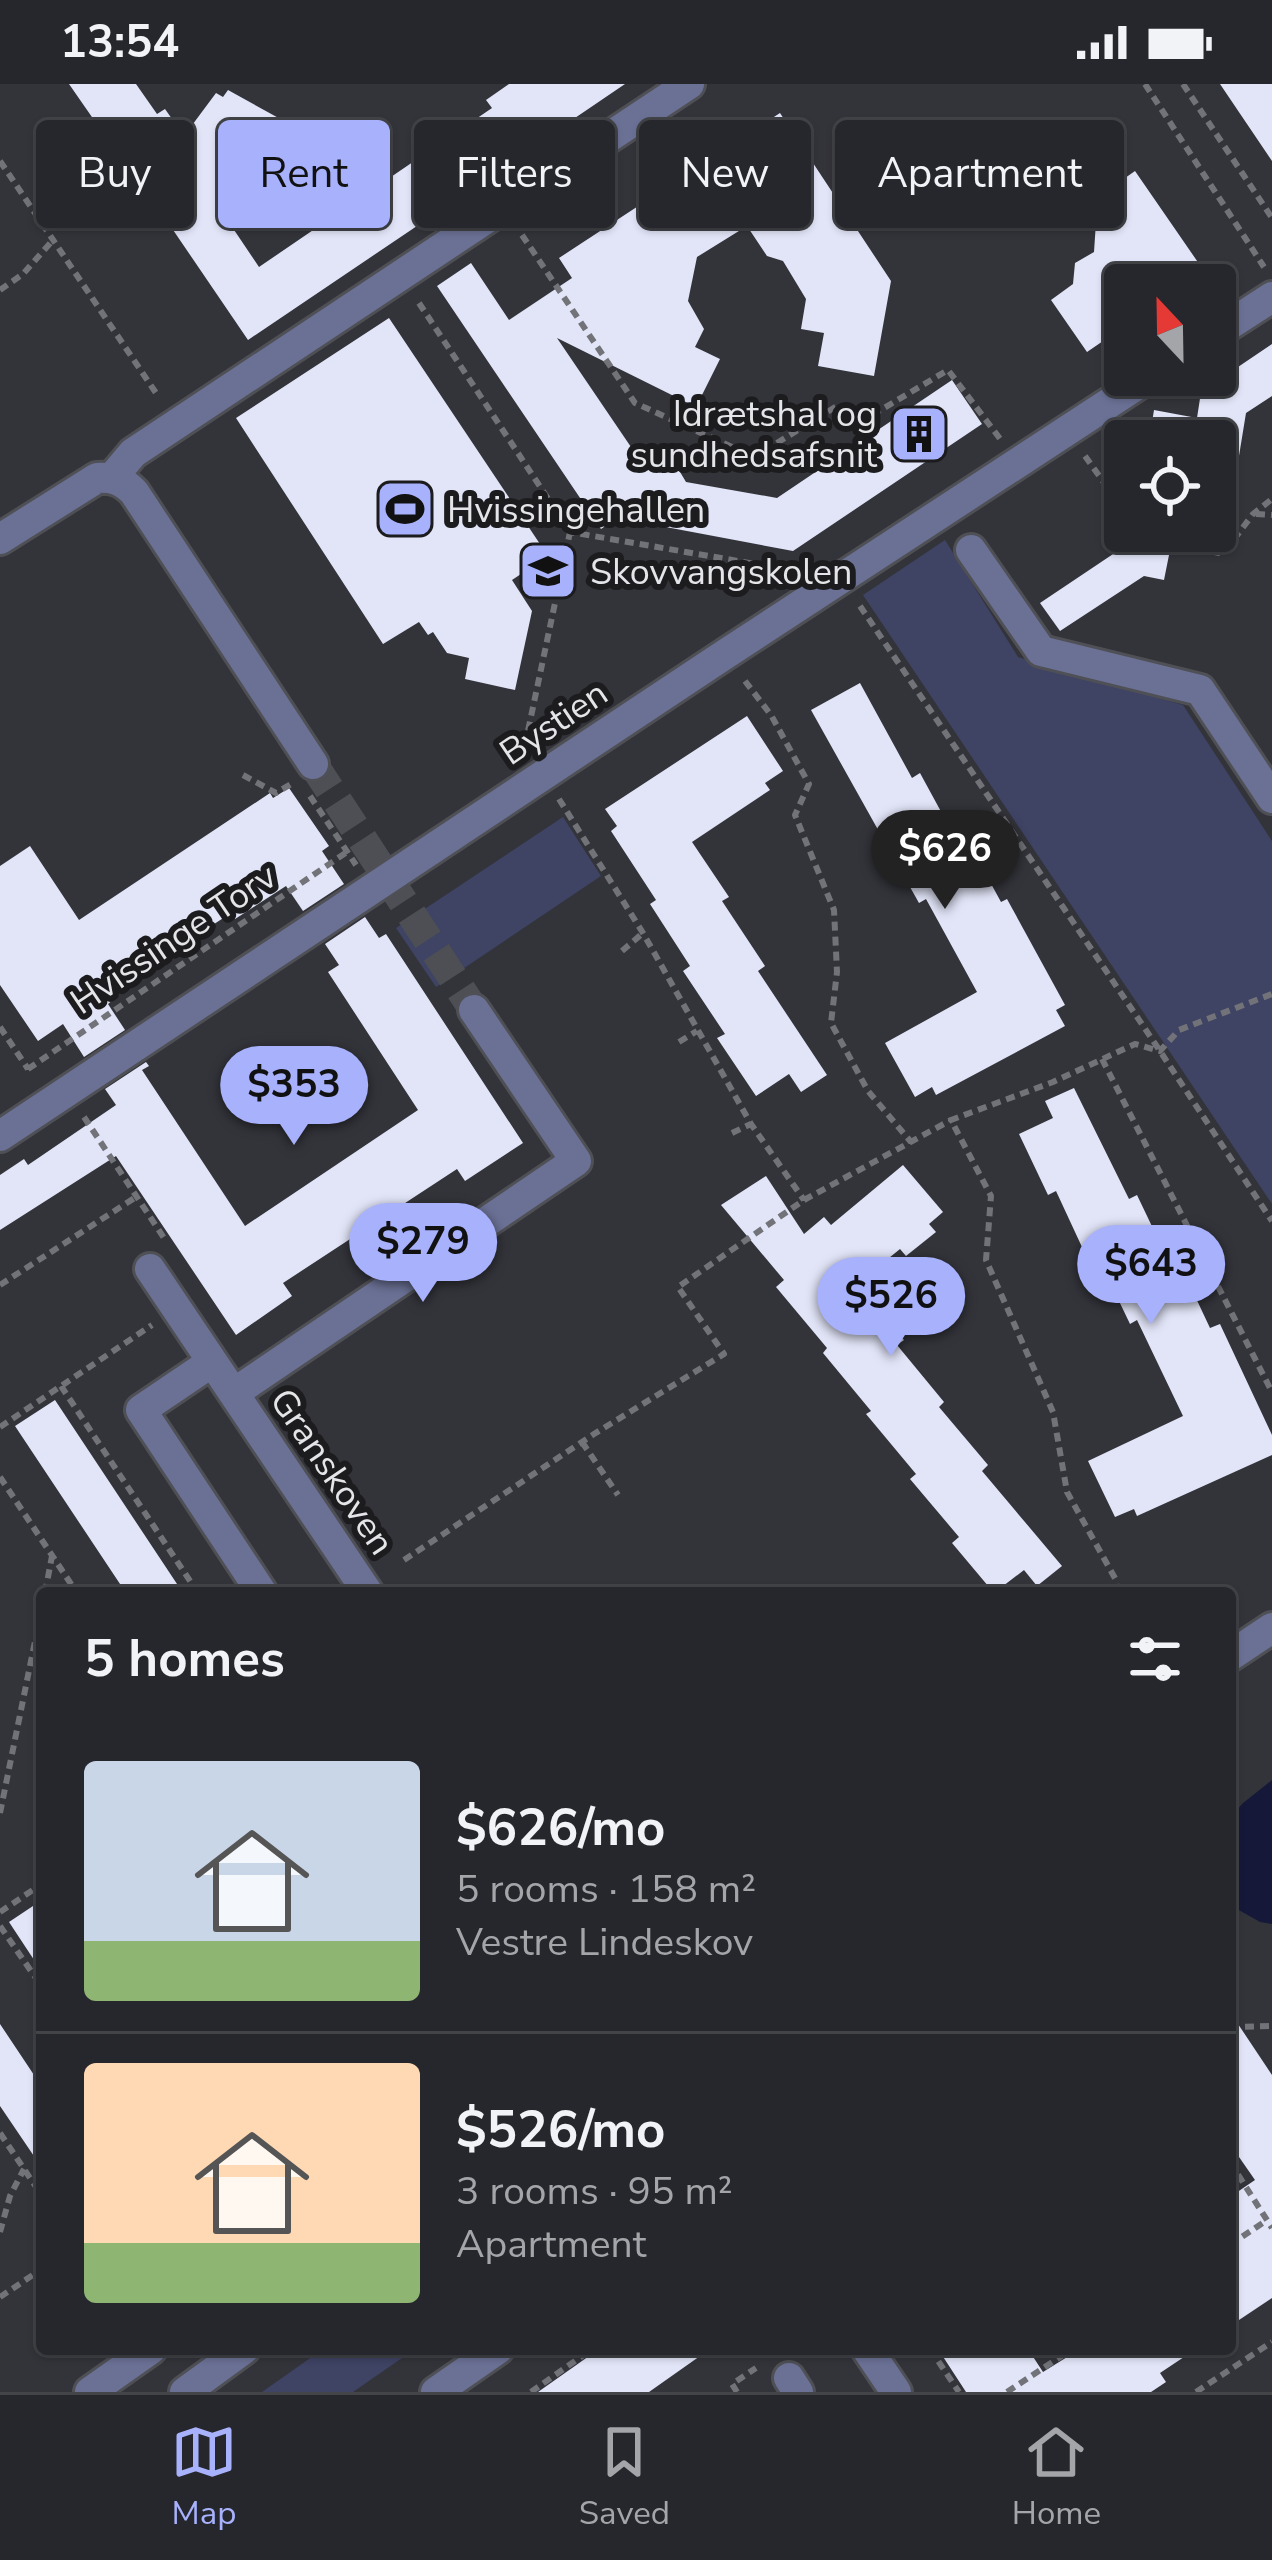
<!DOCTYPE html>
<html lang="en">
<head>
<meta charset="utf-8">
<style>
  body { margin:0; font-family:"Nunito Sans",sans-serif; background:#323338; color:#f1f3f6; height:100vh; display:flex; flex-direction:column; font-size:45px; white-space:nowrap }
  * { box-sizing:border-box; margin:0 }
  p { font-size:39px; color:#a4a5a9 }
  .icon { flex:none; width:66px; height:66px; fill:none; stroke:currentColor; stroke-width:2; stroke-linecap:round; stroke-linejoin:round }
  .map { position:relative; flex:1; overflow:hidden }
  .drawer { position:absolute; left:36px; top:1503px; width:1200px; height:768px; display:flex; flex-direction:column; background:#26272c; border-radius:12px; box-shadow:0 3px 9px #0004,0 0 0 3px #424448 }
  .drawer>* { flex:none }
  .hud { position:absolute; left:36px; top:36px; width:1200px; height:108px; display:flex; gap:24px }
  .needle { width:78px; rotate:338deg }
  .buttons { position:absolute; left:1104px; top:180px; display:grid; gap:24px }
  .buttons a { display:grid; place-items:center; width:132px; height:132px; border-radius:12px; background:#26272c; box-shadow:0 3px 9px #0004,0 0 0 3px #424448; font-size:60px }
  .price { position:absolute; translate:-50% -102px; padding:0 27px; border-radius:42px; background:#a7b1fc; color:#111; font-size:39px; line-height:78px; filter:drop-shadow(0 3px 6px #0008) }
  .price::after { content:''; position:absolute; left:50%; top:72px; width:36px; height:27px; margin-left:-18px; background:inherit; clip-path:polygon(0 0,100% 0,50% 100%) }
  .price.selected { background:#222; color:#fff }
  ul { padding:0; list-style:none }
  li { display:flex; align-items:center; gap:36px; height:300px; padding:0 48px }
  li+li { border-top:3px solid #424448 }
  li span { display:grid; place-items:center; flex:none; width:336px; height:240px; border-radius:12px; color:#555 }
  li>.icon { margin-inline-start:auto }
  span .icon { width:144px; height:144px; fill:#fffc; stroke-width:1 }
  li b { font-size:51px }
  h2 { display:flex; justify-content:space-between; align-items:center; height:144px; padding:0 48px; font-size:51px }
  .tag { padding:0 42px; border-radius:12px; background:#26272c; box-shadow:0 3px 9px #0004,0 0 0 3px #424448; font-size:42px; line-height:108px }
  .tag.selected { background:#a7b1fc; color:#111 }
  .status { display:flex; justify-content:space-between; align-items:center; height:84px; padding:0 60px; background:#26272c; direction:ltr }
  .status svg { height:33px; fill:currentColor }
  .tabs { display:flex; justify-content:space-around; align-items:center; height:168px; border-top:3px solid #424448; background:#26272c; font-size:33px; color:#a4a5a9 }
  .tabs a { display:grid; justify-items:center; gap:6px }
  .tabs .selected { color:#a7b1fc }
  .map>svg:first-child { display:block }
</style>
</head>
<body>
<div class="status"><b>13:54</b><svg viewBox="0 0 49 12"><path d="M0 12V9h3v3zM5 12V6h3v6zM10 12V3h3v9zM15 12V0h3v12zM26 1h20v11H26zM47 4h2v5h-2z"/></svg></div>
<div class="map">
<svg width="1272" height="2308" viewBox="0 0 1272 2308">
  <rect width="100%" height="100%" fill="#33343a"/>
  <path fill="#3f4364" d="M 945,456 L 1018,573 L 1183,621 L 1272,757 L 1272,1120 L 863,511 Z
    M 563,733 L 601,792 L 436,903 L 396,844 Z
    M 323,2265 L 415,2265 L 353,2308 L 262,2308 Z"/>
  <path fill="#16183a" d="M 1272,1696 L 1272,1840 L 1260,1838 L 1230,1821 L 1230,1734 L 1243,1719 Z"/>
  <path fill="#e2e5f8" d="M 69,0 L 136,0 L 157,30 L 165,25 L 184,52 L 216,9 L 223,13 L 228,6 L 284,37 L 222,128 L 259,183 L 492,24 L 486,16 L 509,0 L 625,0 L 572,36 L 579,47 L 538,75 L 531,65 L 248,256 L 152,115 L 130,129 L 75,48 L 94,36 Z
    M 1220,0 L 1272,0 L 1272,77 Z
    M 780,29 L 891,197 L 874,292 L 818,282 L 824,249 L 801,245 L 806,215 L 783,177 L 767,172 L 747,142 L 697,173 L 688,217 L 704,245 L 695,263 L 720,275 L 696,323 L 557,254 L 633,366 L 664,361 L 686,398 L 777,414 L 952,296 L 982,340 L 793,467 L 655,441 L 639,419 L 601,445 L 437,202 L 471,179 L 509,236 L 572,194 L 559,174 Z
    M 1135,87 L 1204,187 L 1184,201 L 1125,201 L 1125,242 L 1087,268 L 1051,216 L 1073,200 L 1075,179 L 1094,168 L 1096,138 L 1116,124 L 1105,108 Z
    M 389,234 L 548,472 L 512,496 L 532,527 L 515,606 L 465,595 L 469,574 L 447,569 L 433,548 L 428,551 L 419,538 L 383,560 L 236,334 Z
    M 1272,260 L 1272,312 L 1246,329 L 1231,421 L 1215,420 L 1215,357 L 1149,357 L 1154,326 L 1197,334 L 1201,308 Z
    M 1137,454 L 1171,461 L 1164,496 L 1144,492 L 1060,547 L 1040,519 Z
    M 860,599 L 912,694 L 920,689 L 957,757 L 965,752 L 1001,818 L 1007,815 L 1065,921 L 1056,926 L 1065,942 L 936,1011 L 932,1003 L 915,1013 L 885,959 L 977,908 L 926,815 L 919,819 L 811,626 Z
    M 747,632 L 783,687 L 765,699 L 770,706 L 692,758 L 729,813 L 722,817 L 765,882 L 758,887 L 827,991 L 801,1008 L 789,990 L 756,1012 L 717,954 L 725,950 L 683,887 L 690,882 L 650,820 L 656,816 L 611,747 L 617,742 L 605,725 Z
    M 289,704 L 329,762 L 322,767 L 344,800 L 303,827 L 286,802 L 235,835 L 231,829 L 162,874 L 110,910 L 114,915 L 108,920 L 125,946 L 84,973 L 63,940 L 38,957 L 0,901 L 0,782 L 30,762 L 79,836 L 270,709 L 273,714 Z
    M 365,833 L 379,854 L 386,850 L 523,1059 L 465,1097 L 457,1085 L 283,1199 L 292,1212 L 236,1251 L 116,1072 L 0,1146 L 0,1091 L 24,1075 L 28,1081 L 116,1021 L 105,1005 L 146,978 L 149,982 L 142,986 L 245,1142 L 418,1026 L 328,888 L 339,881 L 325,860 Z
    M 1074,1004 L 1129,1115 L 1137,1111 L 1170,1180 L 1178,1176 L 1210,1244 L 1220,1240 L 1272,1351 L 1272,1371 L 1137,1432 L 1134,1425 L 1115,1433 L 1088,1377 L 1183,1332 L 1137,1236 L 1130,1240 L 1097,1171 L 1088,1176 L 1056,1107 L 1048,1111 L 1019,1050 L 1053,1034 L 1045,1017 Z
    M 903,1081 L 943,1128 L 929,1140 L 936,1148 L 906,1172 L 900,1165 L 857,1200 L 904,1256 L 897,1261 L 944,1318 L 939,1323 L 988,1381 L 982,1387 L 1062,1482 L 1037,1502 L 1024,1486 L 994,1509 L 952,1459 L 959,1453 L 910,1395 L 916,1390 L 866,1330 L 871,1327 L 823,1269 L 827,1264 L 776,1203 L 784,1196 L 721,1121 L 766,1092 L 804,1150 L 824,1133 L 831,1141 Z
    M 55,1316 L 183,1509 L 126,1509 L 15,1342 Z
    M 42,1816 L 42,1888 L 9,1838 Z
    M 1230,1928 L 1272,1991 L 1272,2214 L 1230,2242 L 1230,2113 L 1255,2096 L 1230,2060 Z
    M 0,1940 L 42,2003 L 42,2084 L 0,2022 Z
    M 599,2265 L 710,2265 L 649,2308 L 538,2308 Z
    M 938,2265 L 1028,2265 L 1043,2288 L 1080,2265 L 1196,2265 L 1160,2289 L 1166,2298 L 1151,2308 L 966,2308 Z"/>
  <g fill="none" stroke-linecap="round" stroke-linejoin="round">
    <path stroke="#4e4f54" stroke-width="30" stroke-dasharray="30 15" stroke-linecap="butt" d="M 313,680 L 474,926"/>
    <g stroke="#4f5056" stroke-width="36">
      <path id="minor" d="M 1215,250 L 1272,213
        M 112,394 L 133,369 L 689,0
        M 0,455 L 97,394 C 113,393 122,396 134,408 L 313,680
        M 971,466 L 1041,567 L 1200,606 L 1272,714
        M 0,1052 L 724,571 L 1152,291
        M 150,1185 L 368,1509
        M 212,1278 L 141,1326 L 262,1509
        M 234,1309 L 576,1077 L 474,926
        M 1230,1572 L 1272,1544
        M 867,2265 L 896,2308
        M 789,2294 L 798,2308
        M 90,2308 L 151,2265
        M 185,2308 L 244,2265
        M 436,2308 L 498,2265"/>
    </g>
    <path stroke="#727378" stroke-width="6" stroke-dasharray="9 6" stroke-linecap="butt" d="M 1145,0 L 1264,183
      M 1183,0 L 1272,134
      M 0,77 L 158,312
      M 522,151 L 635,319 L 754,373 L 837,322 L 879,327 L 948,286 L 1001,356
      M 0,206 L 23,190 L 53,156
      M 419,219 L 570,448 L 796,487
      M 1085,372 L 1125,428
      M 1256,430 L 1272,431
      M 1140,447 L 1144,451 L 1223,470 L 1253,430 L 1272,415
      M 860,522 L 1160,967 L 1272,1137
      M 745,597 L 771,631 L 809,700 L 795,731 L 834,826 L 837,888 L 831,939 L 868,1007 L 911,1058
      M 525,661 L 570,448
      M 243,691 L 276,709 L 291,700
      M 310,712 L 356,781
      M 559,715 L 643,849 L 751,1040 L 804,1116
      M 622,867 L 643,849
      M 0,943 L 28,985
      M 679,958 L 697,947
      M 1102,975 L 1272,1308
      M 28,985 L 347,768
      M 84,1033 L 166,1157
      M 732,1049 L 751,1040
      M 0,1201 L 136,1113
      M 61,1302 L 198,1509
      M 0,1343 L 152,1241
      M 582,1358 L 618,1411
      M 0,1393 L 77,1509
      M 404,1476 L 594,1350 L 724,1270 L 678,1203 L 804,1116 L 951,1036
      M 45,1509 L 52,1472
      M 1117,1509 L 1116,1496 L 1067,1408 L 1053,1328 L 986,1176 L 991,1112 L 951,1036 L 1053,998 L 1135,960 L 1160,967 L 1179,946 L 1272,910
      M 0,1729 L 42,1523
      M 0,1828 L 42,1800
      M 0,1842 L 42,1903
      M 1230,1943 L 1272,1942
      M 0,2049 L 42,2112
      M 1230,2078 L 1272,2144
      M 0,2148 L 10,2112 L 24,2085
      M 1230,2161 L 1267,2136
      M 0,2213 L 42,2185
      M 930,2265 L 959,2308
      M 531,2308 L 592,2265
      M 737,2308 L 732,2300 L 756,2284
      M 1007,2308 L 1072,2265
      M 1196,2308 L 1272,2258"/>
    <use href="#minor" stroke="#6b7195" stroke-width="30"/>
  </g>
  <defs>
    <g id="building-square" transform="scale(3)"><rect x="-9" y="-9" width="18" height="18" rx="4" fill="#a7b1fc" stroke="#1c1c1e"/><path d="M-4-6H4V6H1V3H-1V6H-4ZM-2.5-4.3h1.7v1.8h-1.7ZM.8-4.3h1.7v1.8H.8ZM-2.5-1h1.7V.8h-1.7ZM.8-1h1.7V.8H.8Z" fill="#111"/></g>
    <g id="stadium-square" transform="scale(3)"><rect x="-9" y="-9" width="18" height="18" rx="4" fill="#a7b1fc" stroke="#1c1c1e"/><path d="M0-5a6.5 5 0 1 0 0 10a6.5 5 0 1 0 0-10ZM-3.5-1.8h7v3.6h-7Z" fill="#111"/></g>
    <g id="school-square" transform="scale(3)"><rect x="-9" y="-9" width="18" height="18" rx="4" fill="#a7b1fc" stroke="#1c1c1e"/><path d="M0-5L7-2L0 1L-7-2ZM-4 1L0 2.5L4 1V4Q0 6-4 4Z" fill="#111"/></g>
  </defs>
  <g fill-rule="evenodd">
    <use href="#building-square" x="919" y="350"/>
    <use href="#stadium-square" x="405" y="425"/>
    <use href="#school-square" x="548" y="487"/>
  </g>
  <g text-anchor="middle" stroke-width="12" stroke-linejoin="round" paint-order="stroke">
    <g font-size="36" fill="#e4e5e8" stroke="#1c1c1e" text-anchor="start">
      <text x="877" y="342" text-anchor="end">Idrætshal og<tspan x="877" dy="41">sundhedsafsnit</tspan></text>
      <text x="447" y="438">Hvissingehallen</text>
      <text x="590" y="500">Skovvangskolen</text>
    </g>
    <g font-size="36" fill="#e4e5e8" stroke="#1c1c1e">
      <text transform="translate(553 638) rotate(-34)" y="13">Bystien</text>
      <text transform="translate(173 854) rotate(-34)" y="13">Hvissinge Torv</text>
      <text transform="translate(333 1387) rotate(56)" y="13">Granskoven</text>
    </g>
  </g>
</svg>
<div class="buttons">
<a><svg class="needle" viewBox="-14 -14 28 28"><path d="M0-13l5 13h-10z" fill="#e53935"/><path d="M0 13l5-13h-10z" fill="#a4a5a9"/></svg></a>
<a><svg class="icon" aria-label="locate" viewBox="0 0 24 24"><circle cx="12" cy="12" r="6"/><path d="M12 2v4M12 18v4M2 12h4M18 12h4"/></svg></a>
</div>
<b class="price selected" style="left:945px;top:828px">$626</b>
<b class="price" style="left:294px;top:1064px">$353</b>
<b class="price" style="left:423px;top:1221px">$279</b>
<b class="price" style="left:1151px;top:1243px">$643</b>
<b class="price" style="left:891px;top:1275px">$526</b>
<div class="hud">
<a class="tag">Buy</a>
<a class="tag selected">Rent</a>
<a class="tag">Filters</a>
<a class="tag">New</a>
<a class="tag">Apartment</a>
</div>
<section class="drawer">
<h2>5 homes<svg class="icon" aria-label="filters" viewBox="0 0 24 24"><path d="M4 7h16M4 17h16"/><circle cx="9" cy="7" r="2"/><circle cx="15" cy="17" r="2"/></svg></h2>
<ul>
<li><span style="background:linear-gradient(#c9d6e8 75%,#8fb573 0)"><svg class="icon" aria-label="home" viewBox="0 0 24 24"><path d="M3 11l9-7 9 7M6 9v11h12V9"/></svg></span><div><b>$626/mo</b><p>5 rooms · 158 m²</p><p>Vestre Lindeskov</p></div></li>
<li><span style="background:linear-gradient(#ffd9b3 75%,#8fb573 0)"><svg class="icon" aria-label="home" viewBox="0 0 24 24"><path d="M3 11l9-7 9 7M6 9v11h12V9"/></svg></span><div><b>$526/mo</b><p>3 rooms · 95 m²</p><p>Apartment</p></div></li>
</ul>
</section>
</div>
<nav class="tabs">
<a class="selected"><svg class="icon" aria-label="map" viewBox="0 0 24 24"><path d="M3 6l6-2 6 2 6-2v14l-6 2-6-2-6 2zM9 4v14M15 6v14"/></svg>Map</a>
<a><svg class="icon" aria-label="saved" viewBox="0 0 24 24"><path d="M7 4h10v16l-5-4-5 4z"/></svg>Saved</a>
<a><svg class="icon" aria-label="home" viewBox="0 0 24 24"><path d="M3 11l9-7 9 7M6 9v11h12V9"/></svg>Home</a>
</nav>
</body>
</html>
